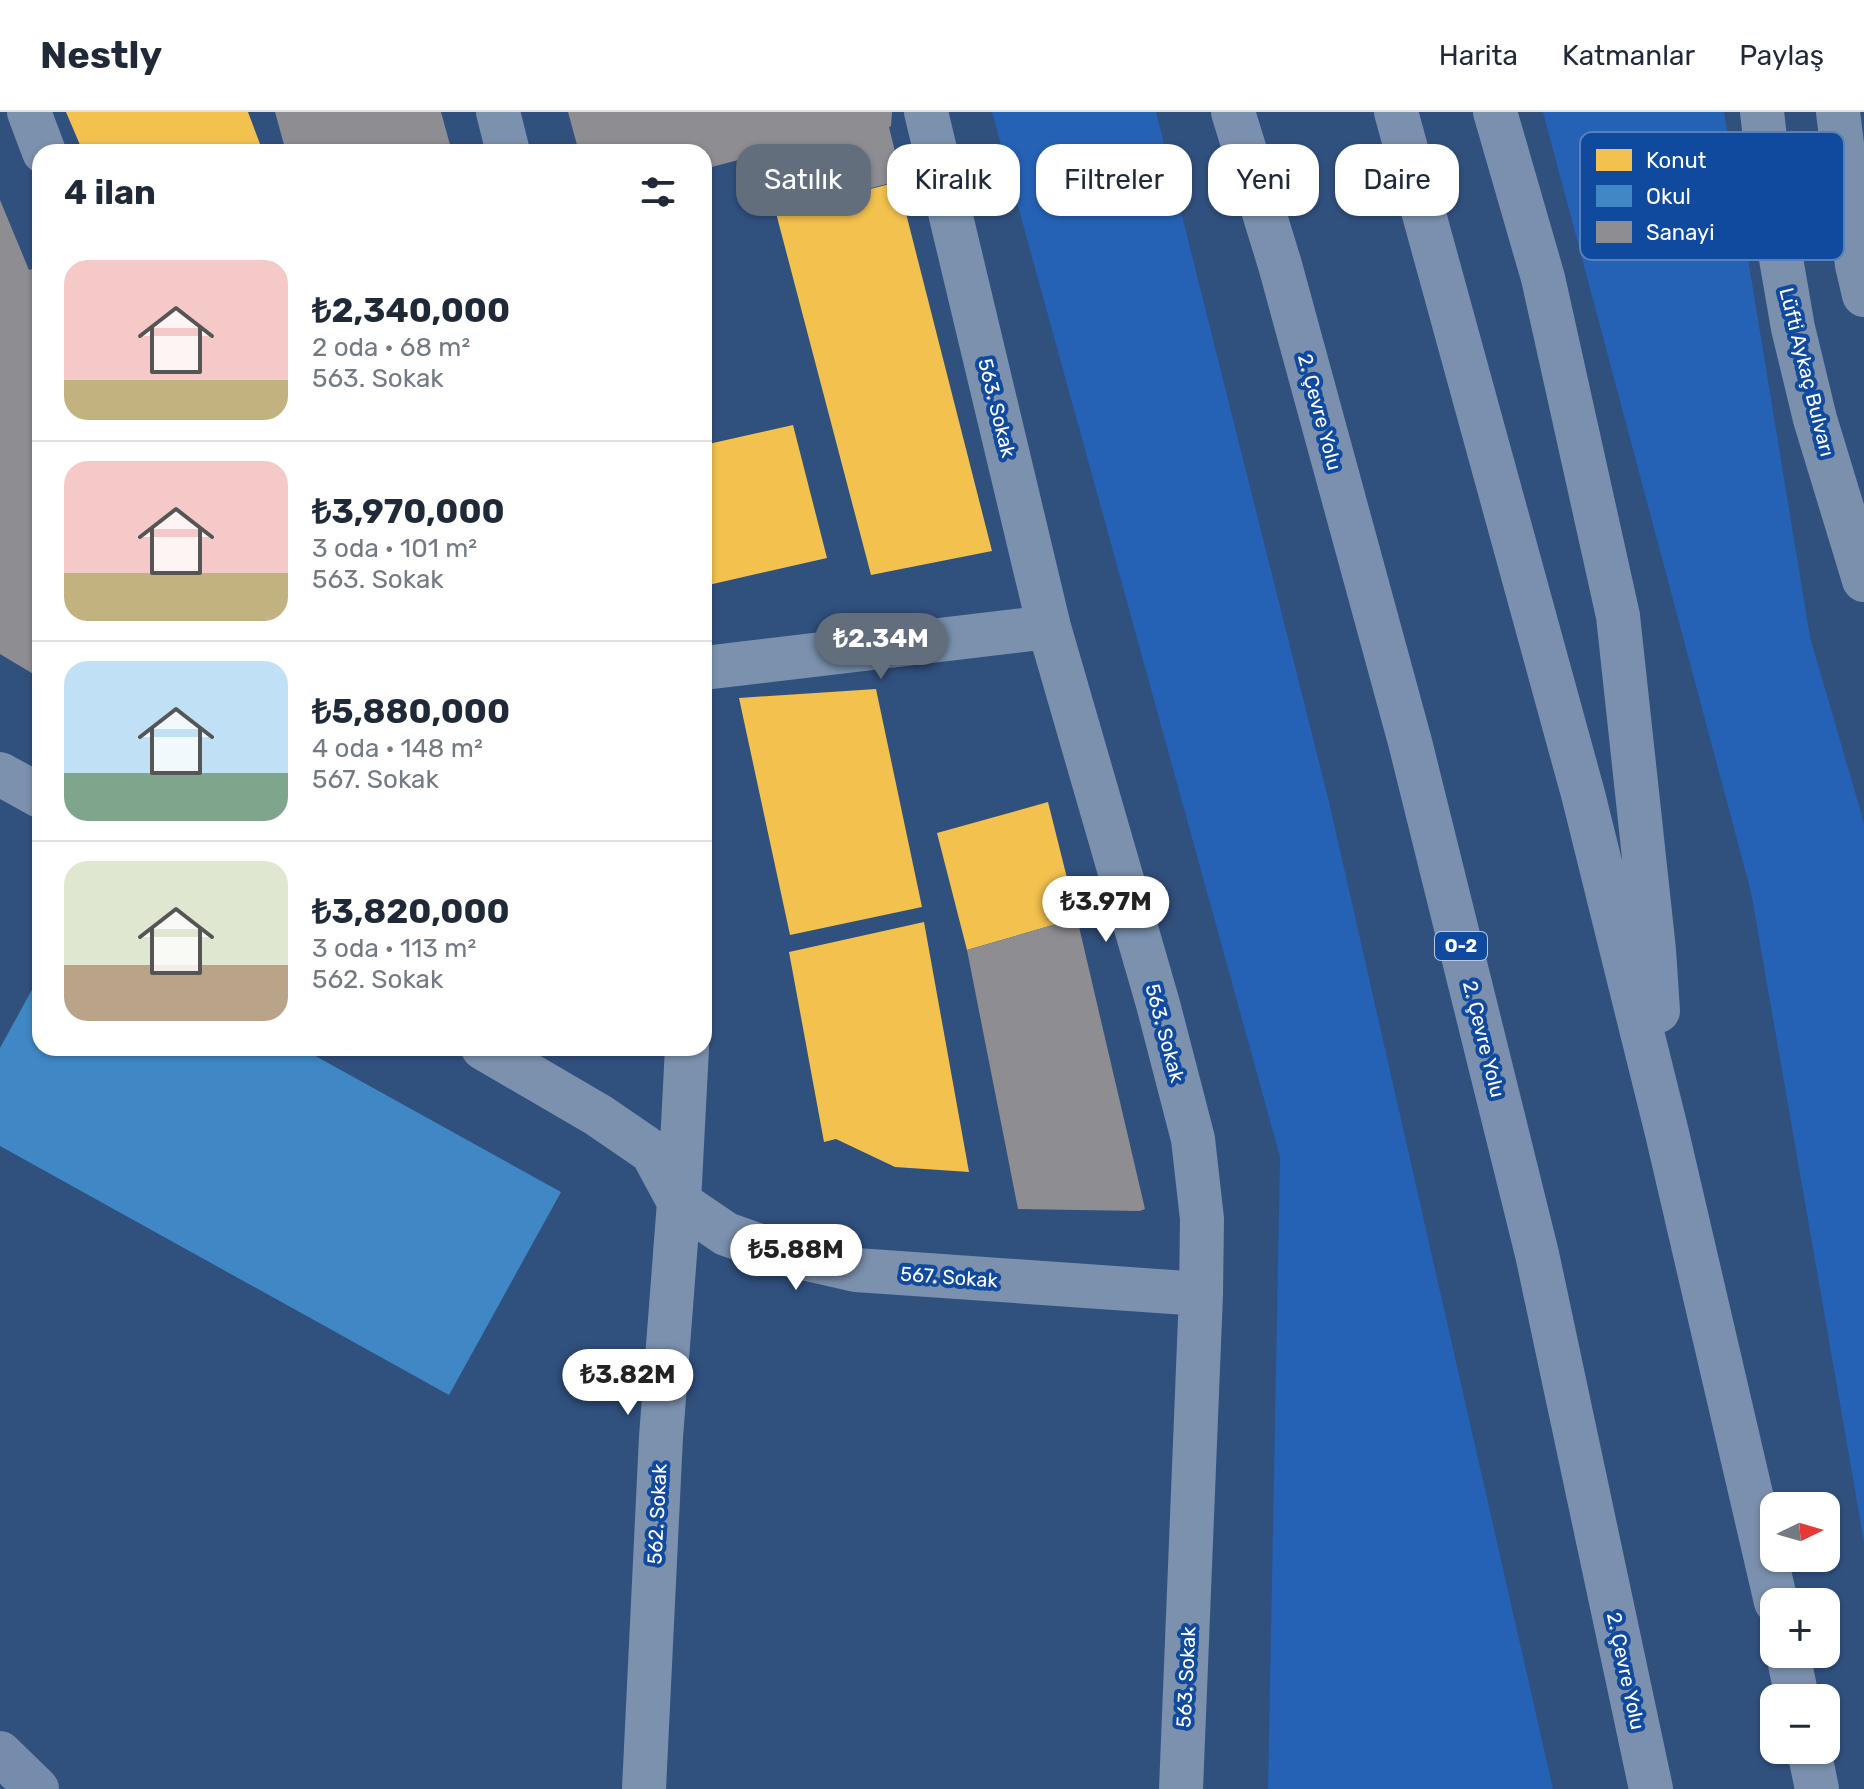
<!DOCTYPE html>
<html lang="tr">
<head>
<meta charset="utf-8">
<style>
  body { margin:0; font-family:Rubik,sans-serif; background:#f2f2f3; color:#1f2937; height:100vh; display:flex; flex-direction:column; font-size:30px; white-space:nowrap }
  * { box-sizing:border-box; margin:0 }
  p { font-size:26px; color:#747a83 }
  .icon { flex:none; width:44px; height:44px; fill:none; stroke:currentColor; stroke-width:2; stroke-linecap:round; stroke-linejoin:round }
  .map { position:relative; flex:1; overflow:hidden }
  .sheet { position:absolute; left:32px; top:32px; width:680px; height:912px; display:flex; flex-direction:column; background:#fff; border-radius:24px; box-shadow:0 2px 6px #0004 }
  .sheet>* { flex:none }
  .banner { position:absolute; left:736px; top:32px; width:760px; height:72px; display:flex; gap:16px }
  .needle { width:52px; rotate:85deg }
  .buttons { position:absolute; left:1760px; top:1380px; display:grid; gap:16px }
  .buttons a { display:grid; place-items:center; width:80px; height:80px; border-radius:16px; background:#fff; box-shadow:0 2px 6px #0004; font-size:40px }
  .price { position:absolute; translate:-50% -68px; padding:0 18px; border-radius:28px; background:#fff; color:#222; font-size:26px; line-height:52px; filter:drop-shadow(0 2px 4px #0008) }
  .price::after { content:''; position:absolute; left:50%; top:48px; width:24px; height:18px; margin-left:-12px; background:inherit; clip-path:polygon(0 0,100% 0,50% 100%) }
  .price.on { background:#636e7d; color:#fff }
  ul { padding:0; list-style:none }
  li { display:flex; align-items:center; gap:24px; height:200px; padding:0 32px }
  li+li { border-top:2px solid #e0e1e3 }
  li span { display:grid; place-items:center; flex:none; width:224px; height:160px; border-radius:24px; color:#555 }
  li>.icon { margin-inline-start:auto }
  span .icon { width:96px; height:96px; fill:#fffc; stroke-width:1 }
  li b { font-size:34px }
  h2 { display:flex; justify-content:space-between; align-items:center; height:96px; padding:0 32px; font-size:34px }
  .pill { padding:0 28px; border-radius:24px; background:#fff; box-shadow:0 2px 6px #0004; font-size:28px; line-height:72px }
  .pill.on { background:#636e7d; color:#fff }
  header { display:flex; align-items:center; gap:48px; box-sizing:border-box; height:112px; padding:0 40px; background:#fff; border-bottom:2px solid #e0e1e3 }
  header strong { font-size:38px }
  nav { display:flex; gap:44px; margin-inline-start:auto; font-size:28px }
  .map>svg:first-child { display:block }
</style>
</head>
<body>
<header>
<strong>Nestly</strong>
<nav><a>Harita</a><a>Katmanlar</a><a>Paylaş</a></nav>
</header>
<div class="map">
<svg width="1864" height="1677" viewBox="0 0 1864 1677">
  <rect width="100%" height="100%" fill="#30507e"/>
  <path fill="#2561b4" d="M 992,0 L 1156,0 L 1329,690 L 1553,1677 L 1268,1677 L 1280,1045 Z
    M 1543,0 L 1724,0 L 1810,525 L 1864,711 L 1864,1430 L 1751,780 Z"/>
  <path fill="#f2c14e" d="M 66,0 L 248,0 L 263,40 L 83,40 Z
    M 898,70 L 992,439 L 871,463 L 776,101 Z
    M 793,313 L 827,446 L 704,474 L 704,333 Z
    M 876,577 L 922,795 L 790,823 L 739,586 Z
    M 1048,690 L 1077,806 L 967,838 L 937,721 Z
    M 924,810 L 969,1060 L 895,1055 L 836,1027 L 824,1030 L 789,840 Z"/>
  <path fill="#3f88c5" d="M 40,863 L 40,936 L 301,936 L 561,1080 L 449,1283 L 0,1034 L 0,936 Z"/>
  <path fill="#8d8d92" d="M 275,0 L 441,0 L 452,40 L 286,40 Z
    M 568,0 L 892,0 L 891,14 L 889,15 L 902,68 L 765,104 L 750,45 L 704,57 L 704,40 L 579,40 Z
    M 0,88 L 29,158 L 40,154 L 40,566 L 0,542 Z
    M 1077,806 L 1145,1097 L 1140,1099 L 1018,1097 L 967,838 Z"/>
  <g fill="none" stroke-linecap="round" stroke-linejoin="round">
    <path stroke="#7b91ae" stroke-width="44" d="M 29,0 L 44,40
      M 498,0 L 508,40
      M 926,0 L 1049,515 L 1158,892 L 1193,1027 L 1202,1107 L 1201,1182 L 1181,1677
      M 704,556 L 1049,515
      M 0,662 L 40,684
      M 483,936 L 598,1003 L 652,1040 L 679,1090 L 726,1122 L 777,1140 L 856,1158 L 1201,1182
      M 644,1677 L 661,1325 L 679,1090 L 687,936"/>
    <path stroke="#768cac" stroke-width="44" d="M 0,1641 L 37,1677"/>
    <path stroke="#7a90ad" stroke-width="44" d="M 1762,0 L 1775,112 L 1793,216 L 1815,307 L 1864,468
      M 1838,0 L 1857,153 L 1864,183"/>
    <path stroke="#7b90ae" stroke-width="44" d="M 1233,0 L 1280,153 L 1410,630 L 1537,1142 L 1651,1677
      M 1396,0 L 1583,682 L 1667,1021 L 1776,1490
      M 1495,0 L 1543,166 L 1618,504 L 1654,838 L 1658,899
      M 1788,1542 L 1797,1586
      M 1809,1638 L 1817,1677"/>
  </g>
  <g text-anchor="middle" stroke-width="8" stroke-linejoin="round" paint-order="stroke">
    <rect fill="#104a9e" stroke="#b7c9e2" stroke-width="2" x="1435" y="820" width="52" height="28" rx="6"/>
    <g font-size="18" font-weight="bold" fill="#fff">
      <text x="1461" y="840">O-2</text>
    </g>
    <g font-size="20" fill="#fff" stroke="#104a9e">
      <text transform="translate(1807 260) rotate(76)" y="7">Lüfti Aykaç Bulvarı</text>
      <text transform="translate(997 296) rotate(76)" y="7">563. Sokak</text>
      <text transform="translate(1320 300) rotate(75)" y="7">2. Çevre Yolu</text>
      <text transform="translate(1165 921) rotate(75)" y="7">563. Sokak</text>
      <text transform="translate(1484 927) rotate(76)" y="7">2. Çevre Yolu</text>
      <text transform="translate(949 1165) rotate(4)" y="7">567. Sokak</text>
      <text transform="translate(657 1402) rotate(-87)" y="7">562. Sokak</text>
      <text transform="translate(1626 1559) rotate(78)" y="7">2. Çevre Yolu</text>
      <text transform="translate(1186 1565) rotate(-87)" y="7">563. Sokak</text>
    </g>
  </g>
  <rect x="1580" y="20" width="264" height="128" rx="12" fill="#104a9e" stroke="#5880bb" stroke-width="2"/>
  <rect x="1596" y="37" width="36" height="22" fill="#f2c14e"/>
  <rect x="1596" y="73" width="36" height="22" fill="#3f88c5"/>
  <rect x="1596" y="109" width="36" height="22" fill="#8d8d92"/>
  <g font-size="22" fill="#fff">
    <text x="1646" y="56">Konut</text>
    <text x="1646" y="92">Okul</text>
    <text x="1646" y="128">Sanayi</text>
  </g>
</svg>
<div class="buttons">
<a><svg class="needle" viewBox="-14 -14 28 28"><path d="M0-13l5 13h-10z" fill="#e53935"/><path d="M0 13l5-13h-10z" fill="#747a83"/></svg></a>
<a>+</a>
<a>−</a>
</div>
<b class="price on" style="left:881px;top:569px">₺2.34M</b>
<b class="price" style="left:1106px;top:832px">₺3.97M</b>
<b class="price" style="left:796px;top:1180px">₺5.88M</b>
<b class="price" style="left:628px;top:1305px">₺3.82M</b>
<div class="banner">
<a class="pill on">Satılık</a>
<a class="pill">Kiralık</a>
<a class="pill">Filtreler</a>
<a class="pill">Yeni</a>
<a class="pill">Daire</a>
</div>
<section class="sheet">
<h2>4 ilan<svg class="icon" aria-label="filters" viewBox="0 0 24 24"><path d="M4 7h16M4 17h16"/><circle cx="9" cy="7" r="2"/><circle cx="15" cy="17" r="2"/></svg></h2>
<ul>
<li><span style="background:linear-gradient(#f6c9c9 75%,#c2b280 0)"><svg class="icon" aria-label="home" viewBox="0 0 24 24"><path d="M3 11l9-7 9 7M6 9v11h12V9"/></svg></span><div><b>₺2,340,000</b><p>2 oda · 68 m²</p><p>563. Sokak</p></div></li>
<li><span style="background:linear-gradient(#f6c9c9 70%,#c2b280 0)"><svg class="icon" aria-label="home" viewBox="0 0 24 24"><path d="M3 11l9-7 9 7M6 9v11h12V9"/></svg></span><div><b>₺3,970,000</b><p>3 oda · 101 m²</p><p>563. Sokak</p></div></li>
<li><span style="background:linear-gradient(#bfe0f5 70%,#7fa58c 0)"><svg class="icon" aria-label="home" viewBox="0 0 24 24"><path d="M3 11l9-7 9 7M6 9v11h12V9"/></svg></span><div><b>₺5,880,000</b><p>4 oda · 148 m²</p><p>567. Sokak</p></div></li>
<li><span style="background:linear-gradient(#dfe7d0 65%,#b9a48a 0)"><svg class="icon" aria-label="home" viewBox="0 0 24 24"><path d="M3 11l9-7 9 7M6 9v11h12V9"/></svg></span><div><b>₺3,820,000</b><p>3 oda · 113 m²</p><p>562. Sokak</p></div></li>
</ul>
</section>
</div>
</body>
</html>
